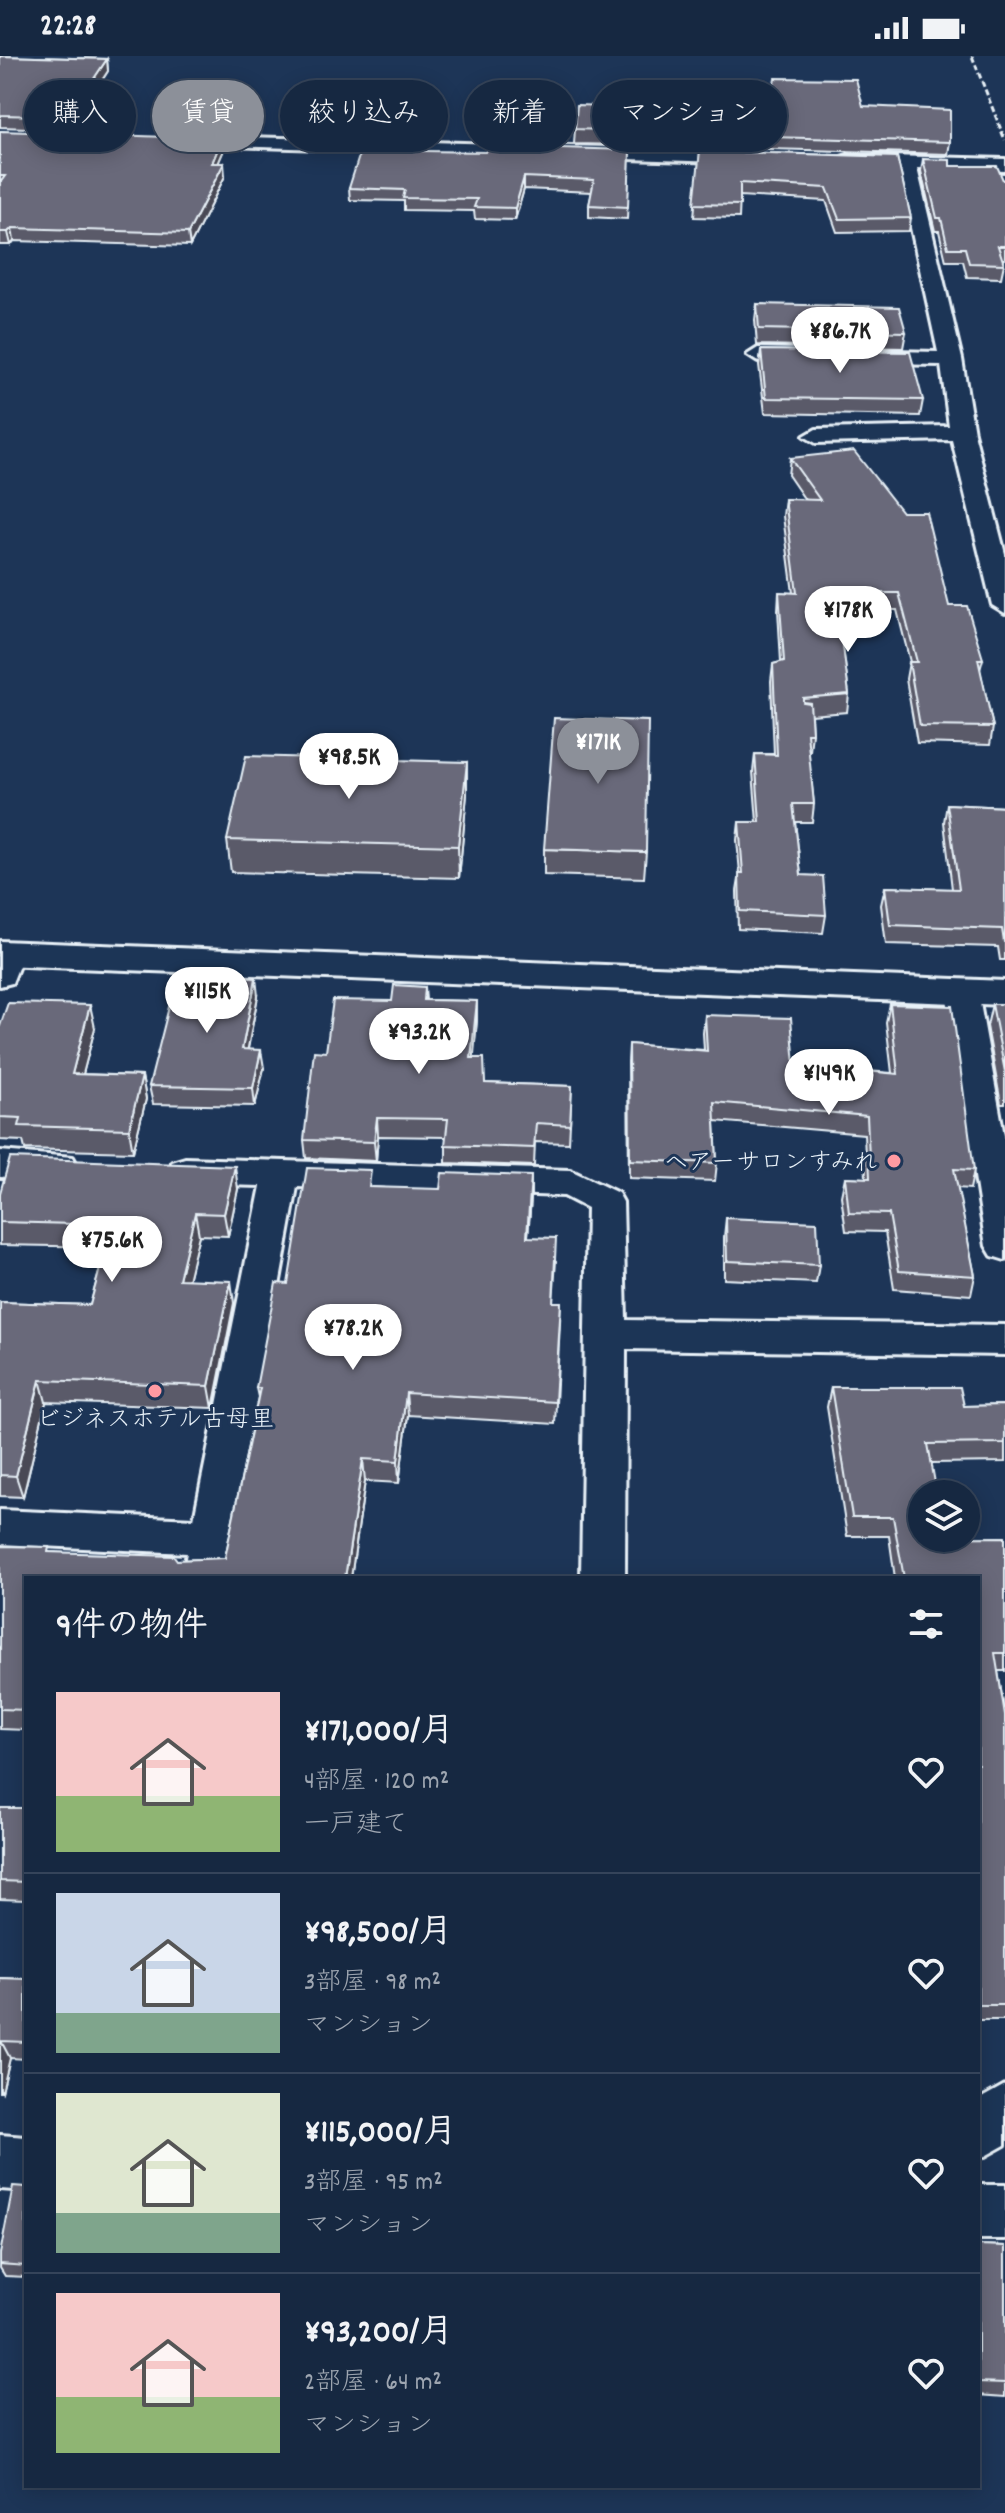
<!DOCTYPE html>
<html lang="ja">
<head>
<meta charset="utf-8">
<style>
  body { margin:0; font-family:Dekko,"Klee One",sans-serif; background:#23344c; color:#f1f3f6; height:100vh; display:flex; flex-direction:column; font-size:30px; white-space:nowrap }
  * { box-sizing:border-box; margin:0 }
  p { font-size:26px; color:#9ea6b1 }
  .icon { flex:none; width:44px; height:44px; fill:none; stroke:currentColor; stroke-width:2; stroke-linecap:round; stroke-linejoin:round }
  .map { position:relative; flex:1; overflow:hidden }
  .sheet { position:absolute; left:24px; top:1520px; width:956px; height:912px; display:flex; flex-direction:column; background:#162841; border-radius:0px; box-shadow:0 4px 20px #0003,0 0 0 2px #35445a }
  .sheet>* { flex:none }
  .hud { position:absolute; left:24px; top:24px; width:958px; height:72px; display:flex; gap:16px }
  .controls { position:absolute; left:908px; top:1424px; display:grid; gap:16px }
  .controls a { display:grid; place-items:center; width:72px; height:72px; border-radius:50%; background:#162841; box-shadow:0 4px 20px #0003,0 0 0 2px #35445a; font-size:40px }
  .price { position:absolute; translate:-50% -68px; padding:0 18px; border-radius:28px; background:#fff; color:#222; font-size:26px; line-height:52px; filter:drop-shadow(0 2px 4px #0008) }
  .price::after { content:''; position:absolute; left:50%; top:48px; width:24px; height:18px; margin-left:-12px; background:inherit; clip-path:polygon(0 0,100% 0,50% 100%) }
  .price.selected { background:#8c9099; color:#fff }
  ul { padding:0; list-style:none }
  li { display:flex; align-items:center; gap:24px; height:200px; padding:0 32px }
  li+li { border-top:2px solid #35445a }
  li span { display:grid; place-items:center; flex:none; width:224px; height:160px; border-radius:0px; color:#555 }
  li>.icon { margin-inline-start:auto }
  span .icon { width:96px; height:96px; fill:#fffc; stroke-width:1 }
  li b { font-size:34px }
  h2 { display:flex; justify-content:space-between; align-items:center; height:96px; padding:0 32px; font-size:34px }
  .pill { padding:0 28px; border-radius:36px; background:#162841; box-shadow:0 4px 20px #0003,0 0 0 2px #35445a; font-size:28px; line-height:72px }
  .pill.selected { background:#8c9099; color:#fff }
  .status { display:flex; justify-content:space-between; align-items:center; height:56px; padding:0 40px; background:#162841; direction:ltr }
  .status svg { height:22px; fill:currentColor }
  .map>svg:first-child { display:block }
</style>
</head>
<body>
<div class="status"><b>22:28</b><svg viewBox="0 0 49 12"><path d="M0 12V9h3v3zM5 12V6h3v6zM10 12V3h3v9zM15 12V0h3v12zM26 1h20v11H26zM47 4h2v5h-2z"/></svg></div>
<div class="map">
<svg width="1005" height="2457" viewBox="0 0 1005 2457">
  <rect width="100%" height="100%" fill="#1d3557"/>
  <filter id="ink" filterUnits="userSpaceOnUse"><feTurbulence type="fractalNoise" baseFrequency=".0125" numOctaves="2"/><feDisplacementMap in="SourceGraphic" scale="16" xChannelSelector="R" yChannelSelector="G"/><feConvolveMatrix kernelMatrix="1 2 1 2 8 2 1 2 1" color-interpolation-filters="sRGB"/></filter>
  <g filter="url(#ink)">
    <g fill="none" stroke-linecap="round" stroke-linejoin="round">
      <g stroke="#e8f1f8" stroke-width="6">
        <path id="minor" d="M 172,79 L 750,95 L 759,101 L 750,107 L 166,88 L 163,84 Z
          M 848,99 L 1005,103 L 1005,115 L 917,112 L 962,303 L 974,377 L 1005,498 L 1005,557 L 992,549 L 952,384 L 816,387 L 804,380 L 816,373 L 949,370 L 941,309 L 758,306 L 747,299 L 758,292 L 938,296 L 898,112 L 841,109 L 841,101 Z
          M 8,887 L 19,890 L 24,897 L 12,927 L 0,930 L 0,889 Z
          M 962,925 L 974,928 L 978,936 L 1005,1085 L 1005,1204 L 992,1200 L 986,1190 L 946,936 L 950,928 Z
          M 0,1095 L 73,1101 L 78,1110 L 73,1119 L 60,1123 L 0,1121 Z
          M 185,1102 L 570,1114 L 618,1137 L 623,1146 L 626,1264 L 1005,1269 L 1005,1299 L 626,1293 L 625,1522 L 581,1522 L 587,1152 L 564,1140 L 297,1131 L 226,1522 L 182,1522 L 187,1497 L 0,1488 L 0,1454 L 194,1463 L 261,1130 L 185,1128 L 172,1124 L 167,1115 L 172,1106 Z
          M 1005,2029 L 1005,2089 L 978,2104 L 978,2044 Z
          M 0,2079 L 26,2081 L 26,2135 L 0,2133 Z
          M 978,2129 L 1005,2129 L 1005,2183 L 978,2183 Z"/>
      </g>
      <g stroke="#e8f1f8" stroke-width="6">
        <path id="tertiary" d="M 0,885 L 1005,925 L 1005,949 L 0,909 Z"/>
      </g>
      <use href="#minor" fill="#1d3557" fill-rule="evenodd"/>
      <use href="#tertiary" fill="#1d3557" fill-rule="evenodd"/>
      <path stroke="#e8f1f8" stroke-width="3" stroke-dasharray="6 3" stroke-linecap="butt" d="M 972,0 L 1005,84"/>
    </g>
    <path fill="#5a5a69" stroke="#e8f1f8" stroke-width="2" d="M 0,0 L 107,3 L 108,15 L 95,36 L 103,36 L 105,48 L 88,74 L 0,71 Z
      M 704,48 L 863,50 L 950,86 L 948,98 L 700,91 Z
      M 632,51 L 630,89 L 574,88 L 575,73 Z
      M 0,75 L 223,96 L 218,107 L 225,120 L 190,190 L 14,185 L 11,189 L 0,189 Z
      M 630,94 L 627,163 L 589,161 L 589,149 L 592,136 L 524,133 L 515,164 L 475,163 L 474,155 L 404,154 L 404,145 L 350,144 L 349,132 L 486,96 Z
      M 700,95 L 897,101 L 911,162 L 909,175 L 837,176 L 826,145 L 740,140 L 739,162 L 694,161 Z
      M 923,103 L 1005,124 L 1005,203 L 1002,203 L 1004,208 L 1001,222 L 967,221 L 963,205 L 946,205 L 939,175 L 935,175 L 921,115 Z
      M 757,248 L 906,276 L 903,292 L 757,289 L 755,264 Z
      M 761,294 L 923,344 L 920,360 L 765,357 L 759,309 Z
      M 790,402 L 949,550 L 983,603 L 980,614 L 993,671 L 990,689 L 917,687 L 906,623 L 909,606 L 910,606 L 897,554 L 843,554 L 843,559 L 841,576 L 849,638 L 847,656 L 811,659 L 812,677 L 810,695 L 808,695 L 814,748 L 812,766 L 795,766 L 801,819 L 826,859 L 823,877 L 738,873 L 737,835 L 740,817 L 737,784 L 739,766 L 757,766 L 753,716 L 755,698 L 774,698 L 771,625 L 773,608 L 781,606 L 778,554 L 779,536 L 793,537 L 783,460 L 785,443 L 805,444 L 788,419 Z
      M 467,706 L 467,738 L 459,822 L 231,816 L 227,784 Z
      M 947,748 L 1005,751 L 1005,904 L 1000,904 L 998,891 L 886,888 L 881,849 L 885,831 L 952,833 L 944,766 Z
      M 544,793 L 646,796 L 644,822 L 544,819 Z
      M 425,931 L 426,944 L 477,945 L 477,964 L 473,1002 L 485,1027 L 572,1030 L 569,1087 L 535,1086 L 534,1110 L 446,1107 L 446,1081 L 378,1080 L 376,1105 L 306,1102 L 304,1084 L 392,945 Z
      M 258,940 L 248,993 L 264,1012 L 255,1050 L 153,1048 L 149,1030 Z
      M 890,948 L 974,1114 L 970,1133 L 957,1132 L 975,1220 L 971,1239 L 894,1233 L 885,1176 L 846,1175 L 841,1140 L 845,1121 L 866,1122 L 864,1078 L 715,1065 L 717,1107 L 715,1125 L 629,1122 L 628,1006 L 629,988 L 704,994 L 703,977 L 705,959 L 795,1009 L 892,1017 L 886,966 Z
      M 992,948 L 1005,948 L 1005,1048 L 1001,1048 L 987,970 Z
      M 0,970 L 95,972 L 83,1018 L 142,1020 L 146,1043 L 133,1096 L 25,1093 L 23,1085 L 0,1084 Z
      M 372,1131 L 531,1142 L 528,1181 L 556,1205 L 553,1246 L 561,1246 L 555,1368 L 408,1359 L 399,1427 L 365,1425 L 351,1522 L 26,1522 L 26,1674 L 0,1673 L 0,1490 L 50,1496 L 177,1504 L 225,1502 L 258,1341 L 256,1332 L 288,1228 Z
      M 238,1133 L 228,1180 L 199,1179 L 188,1224 L 234,1247 L 213,1352 L 46,1346 L 23,1441 L 0,1440 L 0,1246 L 90,1249 L 106,1191 L 0,1189 L 0,1137 Z
      M 726,1162 L 819,1209 L 816,1227 L 724,1223 L 724,1181 Z
      M 831,1331 L 964,1350 L 1005,1349 L 1005,1406 L 931,1407 L 922,1482 L 1005,1481 L 1005,1615 L 998,1615 L 1005,1659 L 1005,1964 L 978,1964 L 978,1522 L 895,1522 L 889,1480 L 847,1480 L 827,1351 Z
      M 0,1752 L 26,1752 L 26,1844 L 0,1843 Z
      M 0,1922 L 26,1923 L 26,2003 L 10,2002 L 2,2036 L 0,2036 Z
      M 26,2131 L 26,2221 L 5,2220 L 0,2212 L 0,2198 Z
      M 978,2189 L 1005,2190 L 1005,2341 L 978,2339 Z"/>
    <path fill="#4a4a55" stroke="#e8f1f8" stroke-width="2" d="M 107,3 L 108,15 L 87,47 L 85,36 Z
      M 103,36 L 105,48 L 88,74 L 87,61 Z
      M 222,83 L 223,96 L 213,120 L 212,107 Z
      M 224,107 L 225,120 L 190,190 L 188,177 Z
      M 524,121 L 524,133 L 515,164 L 515,152 Z
      M 12,172 L 14,185 L 11,189 L 8,176 Z
      M 467,706 L 467,738 L 459,822 L 458,790 Z
      M 256,922 L 258,940 L 244,1012 L 242,993 Z
      M 477,945 L 477,964 L 472,1021 L 471,1002 Z
      M 90,949 L 95,972 L 77,1041 L 72,1018 Z
      M 261,994 L 264,1012 L 255,1050 L 253,1032 Z
      M 142,1020 L 146,1043 L 133,1096 L 129,1073 Z
      M 377,1062 L 378,1080 L 376,1105 L 374,1086 Z
      M 235,1110 L 238,1133 L 228,1180 L 224,1158 Z
      M 531,1120 L 531,1142 L 526,1203 L 527,1181 Z
      M 195,1157 L 199,1179 L 183,1245 L 179,1223 Z
      M 231,1225 L 234,1247 L 213,1352 L 209,1330 Z
      M 40,1324 L 46,1346 L 23,1441 L 16,1420 Z
      M 406,1337 L 408,1359 L 399,1427 L 398,1405 Z
      M 363,1403 L 365,1425 L 351,1522 L 345,1522 Z
      M 1,1985 L 10,2002 L 2,2036 L 0,2033 L 0,1990 Z"/>
    <path fill="#69697a" stroke="#e8f1f8" stroke-width="2" d="M 0,0 L 107,3 L 85,36 L 103,36 L 87,61 L 0,59 Z
      M 775,22 L 856,23 L 863,50 L 950,54 L 950,86 L 701,79 L 704,48 L 770,48 Z
      M 577,49 L 632,51 L 631,75 L 575,73 Z
      M 0,75 L 222,83 L 212,107 L 224,107 L 188,177 L 12,172 L 8,176 L 0,176 L 0,127 L 5,120 L 0,120 Z
      M 488,90 L 630,94 L 628,151 L 589,149 L 594,124 L 524,121 L 515,152 L 474,151 L 477,143 L 403,142 L 405,134 L 349,132 L 361,94 L 486,96 Z
      M 700,95 L 897,101 L 911,162 L 839,163 L 827,132 L 740,127 L 740,149 L 694,148 Z
      M 923,103 L 950,104 L 950,110 L 997,110 L 1003,124 L 1005,124 L 1005,190 L 998,190 L 1004,208 L 969,207 L 965,192 L 948,192 L 941,162 L 937,162 Z
      M 757,248 L 899,251 L 906,276 L 759,273 Z
      M 761,294 L 910,296 L 923,344 L 766,342 Z
      M 854,395 L 902,456 L 926,456 L 949,550 L 967,550 L 983,603 L 978,603 L 993,671 L 920,670 L 909,606 L 917,606 L 899,537 L 841,537 L 843,559 L 839,559 L 849,638 L 803,642 L 803,646 L 810,647 L 812,677 L 807,677 L 814,748 L 793,748 L 801,819 L 823,820 L 826,859 L 740,855 L 739,817 L 743,817 L 739,766 L 760,766 L 755,698 L 777,699 L 773,608 L 784,605 L 779,536 L 797,537 L 785,443 L 820,444 L 790,402 Z
      M 554,662 L 648,665 L 646,796 L 544,793 Z
      M 246,700 L 467,706 L 458,790 L 227,784 Z
      M 947,748 L 1005,751 L 1005,886 L 1004,886 L 1002,873 L 890,869 L 885,831 L 959,833 Z
      M 177,919 L 256,922 L 242,993 L 261,994 L 253,1032 L 149,1030 Z
      M 394,929 L 425,931 L 424,944 L 477,945 L 471,1002 L 484,1002 L 485,1027 L 572,1030 L 570,1069 L 536,1067 L 534,1092 L 445,1089 L 448,1063 L 377,1062 L 374,1086 L 304,1084 L 314,995 L 326,996 L 333,944 L 392,945 Z
      M 8,947 L 90,949 L 72,1018 L 142,1020 L 129,1073 L 19,1070 L 21,1062 L 0,1061 L 0,970 Z
      M 890,948 L 952,950 L 974,1114 L 954,1113 L 975,1220 L 899,1215 L 889,1158 L 849,1157 L 845,1121 L 870,1122 L 867,1060 L 714,1046 L 717,1107 L 630,1104 L 629,988 L 707,995 L 705,959 L 791,962 L 795,1009 L 898,1018 Z
      M 992,948 L 1005,948 L 1005,1016 Z
      M 10,1102 L 235,1110 L 224,1158 L 195,1157 L 179,1223 L 231,1225 L 209,1330 L 40,1324 L 16,1420 L 0,1419 L 0,1246 L 90,1249 L 112,1169 L 0,1166 L 0,1137 Z
      M 307,1112 L 371,1114 L 369,1131 L 440,1133 L 442,1117 L 531,1120 L 527,1181 L 556,1182 L 553,1246 L 561,1246 L 555,1346 L 406,1337 L 398,1405 L 363,1403 L 345,1522 L 26,1522 L 26,1654 L 0,1653 L 0,1490 L 49,1491 L 48,1496 L 174,1500 L 177,1504 L 225,1502 L 260,1332 L 256,1332 L 276,1227 L 288,1228 Z
      M 726,1162 L 817,1166 L 819,1209 L 727,1205 Z
      M 831,1331 L 960,1331 L 964,1350 L 1005,1349 L 1005,1387 L 928,1388 L 937,1438 L 922,1438 L 922,1482 L 1005,1481 L 1005,1597 L 995,1597 L 1005,1659 L 1005,1949 L 978,1949 L 978,1522 L 904,1522 L 893,1461 L 852,1461 Z
      M 0,1752 L 26,1752 L 26,1826 L 0,1825 Z
      M 0,1922 L 26,1923 L 26,1986 L 1,1985 L 0,1990 Z
      M 13,2130 L 26,2131 L 26,2210 L 0,2208 L 0,2198 Z
      M 978,2189 L 1005,2190 L 1005,2327 L 978,2326 Z"/>
  </g>
  <g fill="#ff9aa2" stroke="#1d3557" stroke-width="3">
    <circle cx="894" cy="1105" r="8"/>
    <circle cx="155" cy="1335" r="8"/>
  </g>
  <g text-anchor="middle" stroke-width="6" stroke-linejoin="round" paint-order="stroke">
    <g font-size="24" fill="#e8f1f8" stroke="#1d3557" text-anchor="end">
      <text x="878" y="1113">ヘアーサロンすみれ</text>
      <text x="155" y="1370" text-anchor="middle">ビジネスホテル古母里</text>
    </g>
  </g>
</svg>
<div class="controls">
<a><svg class="icon" aria-label="layers" viewBox="0 0 24 24"><path d="M12 4l9 5-9 5-9-5zM3 14l9 5 9-5"/></svg></a>
</div>
<b class="price" style="left:840px;top:319px">¥86.7K</b>
<b class="price" style="left:848px;top:598px">¥178K</b>
<b class="price selected" style="left:598px;top:730px">¥171K</b>
<b class="price" style="left:349px;top:745px">¥98.5K</b>
<b class="price" style="left:207px;top:979px">¥115K</b>
<b class="price" style="left:419px;top:1020px">¥93.2K</b>
<b class="price" style="left:829px;top:1061px">¥149K</b>
<b class="price" style="left:112px;top:1228px">¥75.6K</b>
<b class="price" style="left:353px;top:1316px">¥78.2K</b>
<div class="hud">
<a class="pill">購入</a>
<a class="pill selected">賃貸</a>
<a class="pill">絞り込み</a>
<a class="pill">新着</a>
<a class="pill">マンション</a>
</div>
<section class="sheet">
<h2>9件の物件<svg class="icon" aria-label="filters" viewBox="0 0 24 24"><path d="M4 7h16M4 17h16"/><circle cx="9" cy="7" r="2"/><circle cx="15" cy="17" r="2"/></svg></h2>
<ul>
<li><span style="background:linear-gradient(#f6c9c9 65%,#8fb573 0)"><svg class="icon" aria-label="home" viewBox="0 0 24 24"><path d="M3 11l9-7 9 7M6 9v11h12V9"/></svg></span><div><b>¥171,000/月</b><p>4部屋 · 120 m²</p><p>一戸建て</p></div><svg class="icon" aria-label="heart" viewBox="0 0 24 24"><path d="M12 20l-8-8c-3-5 5-10 8-4 3-6 11-1 8 4z"/></svg></li>
<li><span style="background:linear-gradient(#c9d6e8 75%,#7fa58c 0)"><svg class="icon" aria-label="home" viewBox="0 0 24 24"><path d="M3 11l9-7 9 7M6 9v11h12V9"/></svg></span><div><b>¥98,500/月</b><p>3部屋 · 98 m²</p><p>マンション</p></div><svg class="icon" aria-label="heart" viewBox="0 0 24 24"><path d="M12 20l-8-8c-3-5 5-10 8-4 3-6 11-1 8 4z"/></svg></li>
<li><span style="background:linear-gradient(#dfe7d0 75%,#7fa58c 0)"><svg class="icon" aria-label="home" viewBox="0 0 24 24"><path d="M3 11l9-7 9 7M6 9v11h12V9"/></svg></span><div><b>¥115,000/月</b><p>3部屋 · 95 m²</p><p>マンション</p></div><svg class="icon" aria-label="heart" viewBox="0 0 24 24"><path d="M12 20l-8-8c-3-5 5-10 8-4 3-6 11-1 8 4z"/></svg></li>
<li><span style="background:linear-gradient(#f6c9c9 65%,#8fb573 0)"><svg class="icon" aria-label="home" viewBox="0 0 24 24"><path d="M3 11l9-7 9 7M6 9v11h12V9"/></svg></span><div><b>¥93,200/月</b><p>2部屋 · 64 m²</p><p>マンション</p></div><svg class="icon" aria-label="heart" viewBox="0 0 24 24"><path d="M12 20l-8-8c-3-5 5-10 8-4 3-6 11-1 8 4z"/></svg></li>
</ul>
</section>
</div>
</body>
</html>
